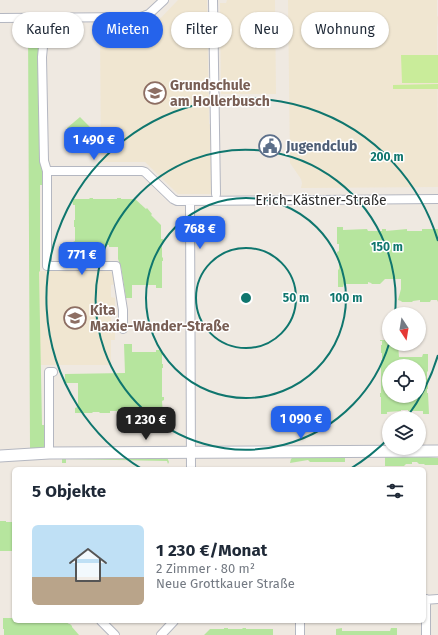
<!DOCTYPE html>
<html lang="de">
<head>
<meta charset="utf-8">
<style>
  body { margin:0; font-family:"Fira Sans",sans-serif; background:#f6f6f7; color:#1f2937; height:100vh; display:flex; flex-direction:column; font-size:15px; white-space:nowrap }
  * { box-sizing:border-box; margin:0 }
  p { font-size:13px; color:#747a83 }
  .icon { flex:none; width:22px; height:22px; fill:none; stroke:currentColor; stroke-width:2; stroke-linecap:round; stroke-linejoin:round }
  .map { position:relative; flex:1; overflow:hidden }
  .side { position:absolute; left:12px; top:467px; width:414px; height:156px; display:flex; flex-direction:column; background:#fff; border-radius:6px; box-shadow:0 1px 3px #0004 }
  .side>* { flex:none }
  .guide { position:absolute; left:12px; top:12px; width:414px; height:36px; display:flex; gap:8px }
  .needle { width:26px; rotate:168deg }
  .buttons { position:absolute; left:382px; top:307px; display:grid; gap:8px }
  .buttons a { display:grid; place-items:center; width:44px; height:44px; border-radius:50%; background:#fff; box-shadow:0 1px 3px #0004; font-size:20px }
  .price { position:absolute; translate:-50% -34px; padding:0 9px; border-radius:8px; background:#2563eb; color:#fff; font-size:13px; line-height:26px; filter:drop-shadow(0 1px 2px #0008) }
  .price::after { content:''; position:absolute; left:50%; top:24px; width:12px; height:9px; margin-left:-6px; background:inherit; clip-path:polygon(0 0,100% 0,50% 100%) }
  .price.selected { background:#222; color:#fff }
  ul { padding:0; list-style:none }
  li { display:flex; align-items:center; gap:12px; height:100px; padding:0 20px }
  li span { display:grid; place-items:center; flex:none; width:112px; height:80px; border-radius:6px; color:#555 }
  li>.icon { margin-inline-start:auto }
  span .icon { width:48px; height:48px; fill:#fffc; stroke-width:1 }
  li b { font-size:17px }
  h2 { display:flex; justify-content:space-between; align-items:center; height:48px; padding:0 20px; font-size:17px }
  .tag { padding:0 14px; border-radius:18px; background:#fff; box-shadow:0 1px 3px #0004; font-size:14px; line-height:36px }
  .tag.selected { background:#2563eb; color:#fff }
  .map>svg:first-child { display:block }
</style>
</head>
<body>
<div class="map">
<svg width="438" height="635" viewBox="0 0 438 635">
  <rect width="100%" height="100%" fill="#efe9e1"/>
  <path fill="#f0e6d1" d="M 178,0 L 207,0 L 209,124 L 213,125 L 213,149 L 210,151 L 209,154 L 210,156 L 213,158 L 214,194 L 178,194 L 145,162 L 101,162 L 100,29 L 115,29 L 115,28 L 139,28 L 139,26 L 154,25 Z
    M 227,0 L 275,0 L 276,94 L 221,94 L 220,3 L 226,3 Z
    M 288,0 L 437,0 L 437,16 L 438,17 L 437,27 L 438,187 L 301,188 L 302,183 L 301,179 L 290,163 Z
    M 39,271 L 109,271 L 114,274 L 116,284 L 111,285 L 111,297 L 115,298 L 115,310 L 111,310 L 111,333 L 112,334 L 113,328 L 115,328 L 115,340 L 111,340 L 111,365 L 40,365 Z"/>
  <path fill="#b6e59e" fill-rule="evenodd" d="M 37,25 L 37,28 L 41,28 L 45,185 L 40,185 L 40,271 L 39,272 L 42,425 L 46,425 L 46,448 L 30,448 L 28,26 Z
    M 80,117 L 92,129 L 91,138 L 88,138 C 84,131 80,131 73,134 L 71,138 L 67,138 L 67,128 Z
    M 90,198 L 93,198 L 93,199 L 117,199 L 117,198 L 121,198 L 121,199 L 135,199 L 146,209 L 147,208 L 152,214 L 151,215 L 161,225 L 161,239 L 163,239 L 163,243 L 162,243 L 162,257 L 163,258 L 163,261 L 162,261 L 162,288 L 156,288 L 156,285 L 132,285 L 132,298 L 126,298 L 121,267 L 118,259 L 118,247 L 109,247 L 109,245 L 102,246 L 102,247 L 94,247 L 93,246 L 90,246 L 90,247 L 73,247 L 73,242 L 75,241 L 75,227 L 74,227 L 74,220 L 75,220 L 75,205 L 73,205 L 72,199 L 89,199 Z
    M 337,227 L 343,227 L 343,230 L 367,229 L 368,231 L 382,231 L 382,229 L 386,229 L 386,231 L 407,229 L 407,231 L 422,231 L 422,229 L 438,229 L 438,302 L 437,300 L 431,300 L 430,302 L 420,302 L 420,300 L 413,301 L 412,302 L 402,302 L 401,301 L 398,300 L 401,289 L 401,279 L 385,279 L 380,284 L 372,284 L 371,283 L 368,282 L 368,284 L 344,284 L 343,287 L 338,287 L 338,270 L 339,269 L 339,263 L 338,262 L 337,252 L 339,251 L 339,244 L 337,244 Z
    M 380,340 L 389,340 L 389,344 L 398,344 L 399,357 L 422,357 L 423,354 L 428,354 L 428,371 L 427,372 L 427,378 L 428,379 L 428,389 L 427,389 L 427,393 L 428,393 L 429,414 L 423,414 L 423,411 L 408,411 L 408,410 L 401,410 L 401,411 L 387,412 L 387,414 L 381,414 L 381,397 L 380,397 L 380,393 L 381,393 L 381,360 L 382,360 L 382,353 L 381,353 L 381,345 L 382,345 L 382,341 L 380,341 ZM 389,366 L 419,366 L 419,396 L 389,396 Z
    M 124,344 L 132,344 L 132,352 L 156,352 L 156,350 L 162,350 L 162,364 L 163,364 L 163,368 L 162,368 L 162,397 L 164,397 L 164,400 L 162,401 L 163,415 L 157,415 L 157,413 L 132,413 L 132,411 L 129,411 L 128,413 L 118,413 L 117,411 L 110,411 L 110,413 L 100,413 L 99,412 L 93,412 L 92,413 L 75,413 L 75,408 L 78,407 L 78,383 L 65,383 L 65,374 L 125,373 Z
    M 345,456 L 345,462 L 310,462 L 308,460 L 290,463 L 291,459 L 293,457 Z
    M 385,456 L 418,456 L 438,458 L 438,465 L 425,465 L 424,464 L 419,464 L 417,462 L 412,462 L 412,464 L 406,464 L 404,466 L 385,466 Z
    M 167,457 L 169,462 L 168,464 L 167,461 L 66,459 L 66,463 L 62,463 L 62,458 Z
    M 0,521 L 6,521 L 6,522 L 14,522 L 14,551 L 0,551 Z
    M 3,618 L 14,618 L 14,621 L 65,621 L 69,624 L 70,624 L 72,626 L 72,627 L 79,635 L 4,635 L 4,629 L 3,629 Z
    M 224,628 L 228,628 L 228,629 L 242,629 L 243,628 L 246,628 L 246,629 L 273,629 L 273,635 L 204,635 L 210,629 L 224,629 Z
    M 342,628 L 342,631 L 390,631 L 391,628 L 397,628 L 397,635 L 336,635 L 336,629 Z"/>
  <path fill="#c9ec9a" d="M 401,55 L 438,55 L 438,83 L 402,83 Z
    M 438,84 L 438,89 L 393,89 L 393,85 Z"/>
  <g fill="none" stroke-linecap="round" stroke-linejoin="round">
    <g stroke="#b4b7c1" stroke-width="10">
      <path id="street" d="M 213,0 L 216,194
        M 46,17 L 42,57 L 44,161 L 47,171 L 47,266 L 116,266 L 123,310 L 123,329
        M 0,18 L 141,17 L 149,14 L 164,0
        M 47,171 L 142,171 L 145,172 L 173,199 L 177,201 L 438,199
        M 190,201 L 191,469
        M 49,453 L 49,372 L 53,372
        M 426,599 L 426,635
        M 424,600 L 438,599
        M 101,621 L 115,635
        M 300,621 L 300,635
        M 161,635 L 174,621"/>
    </g>
    <g stroke="#b4b7c1" stroke-width="13">
      <path id="secondary" d="M 0,456 L 49,453 L 438,451"/>
    </g>
    <use href="#street" stroke="#fff" stroke-width="8"/>
    <use href="#secondary" stroke="#fff" stroke-width="11"/>
  </g>
  <g fill="none" stroke="#0f766e" stroke-width="2">
    <circle cx="246" cy="298" r="50"/>
    <circle cx="246" cy="298" r="100"/>
    <path d="M389 344A150 150 0 1 1 395 314"/>
    <path d="M438 355A200 200 0 0 1 407 417M389 438A200 200 0 0 1 350 469M142 469A200 200 0 1 1 438 241"/>
  </g>
  <defs>
    <g id="school-ring" transform="scale(1.15)"><circle r="9.5" fill="#fff" stroke="#8d6e63" stroke-width="1.5"/><path d="M0-5L7-2L0 1L-7-2ZM-4 1L0 2.5L4 1V4Q0 6-4 4Z" fill="#8d6e63"/></g>
    <g id="civic-ring" transform="scale(1.15)"><circle r="9.5" fill="#fff" stroke="#5c6f8a" stroke-width="1.5"/><path d="M-.6-6.5H3V-4.5H.6V-3L4-1V1h2V6H-6V1h2V-1L-.6-3ZM-1.2 2.5V6h2.4V2.5Z" fill="#5c6f8a"/></g>
  </defs>
  <g fill-rule="evenodd">
    <use href="#school-ring" x="155" y="93"/>
    <use href="#civic-ring" x="270" y="146"/>
    <use href="#school-ring" x="75" y="318"/>
  </g>
  <g text-anchor="middle" stroke-width="3" stroke-linejoin="round" paint-order="stroke">
    <g font-size="14" font-weight="bold" fill="#785e54" stroke="#fff" text-anchor="start">
      <text x="170" y="90">Grundschule<tspan x="170" dy="16">am Hollerbusch</tspan></text>
      <text x="90" y="315">Kita<tspan x="90" dy="16">Maxie-Wander-Straße</tspan></text>
    </g>
    <g font-size="14" font-weight="bold" fill="#4e5e75" stroke="#fff" text-anchor="start">
      <text x="286" y="151">Jugendclub</text>
    </g>
    <g font-size="14" fill="#2e2e2e" stroke="#fff">
      <text x="321" y="205">Erich-Kästner-Straße</text>
    </g>
  </g>
  <circle cx="246" cy="298" r="6" fill="#0f766e" stroke="#fff" stroke-width="2"/>
  <g font-size="12" text-anchor="middle" font-weight="bold" fill="#0f766e" stroke="#fff" stroke-width="3" stroke-linejoin="round" paint-order="stroke">
    <text x="387" y="161">200 m</text>
    <text x="387" y="251">150 m</text>
    <text x="296" y="302">50 m</text>
    <text x="346" y="302">100 m</text>
  </g>
</svg>
<div class="buttons">
<a><svg class="needle" viewBox="-14 -14 28 28"><path d="M0-13l5 13h-10z" fill="#e53935"/><path d="M0 13l5-13h-10z" fill="#747a83"/></svg></a>
<a><svg class="icon" aria-label="locate" viewBox="0 0 24 24"><circle cx="12" cy="12" r="6"/><path d="M12 2v4M12 18v4M2 12h4M18 12h4"/></svg></a>
<a><svg class="icon" aria-label="layers" viewBox="0 0 24 24"><path d="M12 4l9 5-9 5-9-5zM3 14l9 5 9-5"/></svg></a>
</div>
<b class="price" style="left:94px;top:161px">1 490 €</b>
<b class="price" style="left:200px;top:250px">768 €</b>
<b class="price" style="left:82px;top:276px">771 €</b>
<b class="price" style="left:301px;top:440px">1 090 €</b>
<b class="price selected" style="left:146px;top:441px">1 230 €</b>
<div class="guide">
<a class="tag">Kaufen</a>
<a class="tag selected">Mieten</a>
<a class="tag">Filter</a>
<a class="tag">Neu</a>
<a class="tag">Wohnung</a>
</div>
<section class="side">
<h2>5 Objekte<svg class="icon" aria-label="filters" viewBox="0 0 24 24"><path d="M4 7h16M4 17h16"/><circle cx="9" cy="7" r="2"/><circle cx="15" cy="17" r="2"/></svg></h2>
<ul>
<li><span style="background:linear-gradient(#bfe0f5 65%,#b9a48a 0)"><svg class="icon" aria-label="home" viewBox="0 0 24 24"><path d="M3 11l9-7 9 7M6 9v11h12V9"/></svg></span><div><b>1 230 €/Monat</b><p>2 Zimmer · 80 m²</p><p>Neue Grottkauer Straße</p></div></li>
</ul>
</section>
</div>
</body>
</html>
